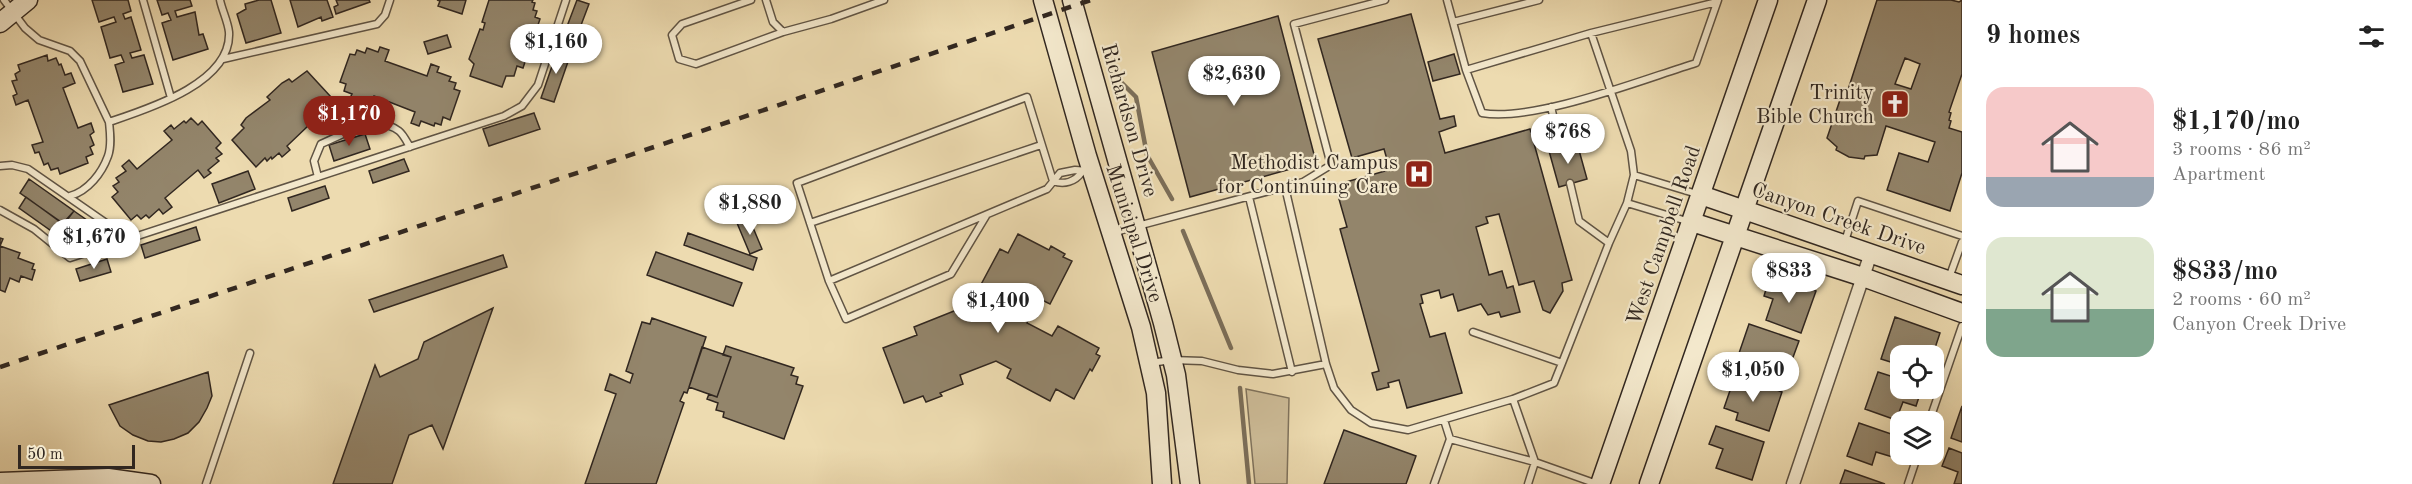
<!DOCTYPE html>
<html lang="en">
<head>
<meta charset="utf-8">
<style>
  body { margin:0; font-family:"Old Standard TT",serif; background:#f6f6f6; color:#222; height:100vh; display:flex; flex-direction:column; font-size:22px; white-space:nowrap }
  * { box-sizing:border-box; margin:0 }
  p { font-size:20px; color:#767676 }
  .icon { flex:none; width:33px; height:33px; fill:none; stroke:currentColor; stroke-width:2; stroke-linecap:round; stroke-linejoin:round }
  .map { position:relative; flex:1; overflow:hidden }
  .sheet { display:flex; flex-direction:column; background:#fff; width:450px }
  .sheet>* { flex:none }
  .buttons { position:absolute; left:1890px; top:345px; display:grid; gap:12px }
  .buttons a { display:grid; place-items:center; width:54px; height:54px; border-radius:12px; background:#fff; box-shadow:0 6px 24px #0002; font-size:30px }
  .scale { position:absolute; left:18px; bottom:15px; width:117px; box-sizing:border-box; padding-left:6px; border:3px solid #312720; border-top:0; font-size:16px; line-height:21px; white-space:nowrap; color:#312720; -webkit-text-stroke:4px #f3e8cc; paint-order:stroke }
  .price { position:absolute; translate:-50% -51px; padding:0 14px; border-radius:21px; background:#fff; color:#222; font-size:20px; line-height:39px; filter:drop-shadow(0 2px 3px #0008) }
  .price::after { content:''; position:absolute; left:50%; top:36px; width:18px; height:14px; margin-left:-9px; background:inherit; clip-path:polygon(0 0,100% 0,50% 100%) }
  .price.current { background:#8f2418; color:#fff }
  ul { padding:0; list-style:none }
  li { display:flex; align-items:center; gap:18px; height:150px; padding:0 24px }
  li span { display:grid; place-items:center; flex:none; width:168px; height:120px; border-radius:18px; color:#555 }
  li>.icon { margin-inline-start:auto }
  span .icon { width:72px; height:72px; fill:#fffc; stroke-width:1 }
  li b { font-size:26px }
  h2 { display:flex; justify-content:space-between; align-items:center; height:72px; padding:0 24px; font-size:26px }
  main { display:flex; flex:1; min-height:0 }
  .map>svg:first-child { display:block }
</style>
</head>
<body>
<main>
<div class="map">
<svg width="1962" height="484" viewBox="0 0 1962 484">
  <rect width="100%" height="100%" fill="#eddbb0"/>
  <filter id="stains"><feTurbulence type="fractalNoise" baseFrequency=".00333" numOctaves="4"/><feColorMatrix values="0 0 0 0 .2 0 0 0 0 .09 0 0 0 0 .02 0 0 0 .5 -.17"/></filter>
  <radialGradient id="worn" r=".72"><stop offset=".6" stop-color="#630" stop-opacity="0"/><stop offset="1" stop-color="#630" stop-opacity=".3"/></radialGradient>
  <path fill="#cdbc98" stroke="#7f725c" stroke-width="1.5" d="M 1246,389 L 1289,398 L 1287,484 L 1255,484 Z"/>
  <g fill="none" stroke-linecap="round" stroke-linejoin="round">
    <path stroke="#7b6e59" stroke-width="4.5" d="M 1115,76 L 1136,97 L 1147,155 L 1172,199
      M 1183,231 L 1231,348
      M 1240,388 L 1249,484"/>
  </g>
  <path fill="#93856b" stroke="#312720" stroke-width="1.5" fill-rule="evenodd" d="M 92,0 L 128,0 L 131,11 L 123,14 L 125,19 L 131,17 L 141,50 L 130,53 L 132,58 L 144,55 L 153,84 L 123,92 L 115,65 L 124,62 L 121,55 L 110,58 L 101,27 L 116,22 L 114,17 L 99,22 Z
    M 157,0 L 190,0 L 192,6 L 175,11 L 177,17 L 195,12 L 199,35 L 203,34 L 208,49 L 173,60 L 162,23 L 171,20 L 168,13 L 162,15 Z
    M 259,0 L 271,0 L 281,33 L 246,43 L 237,14 L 246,9 L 245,4 Z
    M 290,0 L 327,0 L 333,17 L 322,21 L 321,17 L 298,27 Z
    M 336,0 L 369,0 L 370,2 L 336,14 L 334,7 L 338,5 Z
    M 437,0 L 466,0 L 462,14 L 438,6 L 440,1 Z
    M 533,0 L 532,2 L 535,3 L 533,10 L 537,11 L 535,17 L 540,19 L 537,28 L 531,26 L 527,39 L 524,38 L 522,44 L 525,45 L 520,57 L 526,59 L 523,68 L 517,66 L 514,76 L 506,76 L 502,87 L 470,76 L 474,64 L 469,59 L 480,29 L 483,30 L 485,23 L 482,22 L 489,0 Z
    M 577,0 L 589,4 L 575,41 L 563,37 Z
    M 1877,0 L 1951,0 L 1959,2 L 1962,0 L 1962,74 L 1949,112 L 1951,113 L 1949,120 L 1951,121 L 1949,128 L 1962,132 L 1962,173 L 1950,211 L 1887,190 L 1899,153 L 1928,162 L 1935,142 L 1886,126 L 1877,155 L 1865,156 L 1864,159 L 1849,157 L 1836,150 L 1837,147 L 1827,138 L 1841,97 L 1846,96 ZM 1905,58 L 1920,64 L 1911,89 L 1895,84 Z
    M 1411,14 L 1440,119 L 1454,116 L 1456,126 L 1439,132 L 1445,153 L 1530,129 L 1572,280 L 1562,283 L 1563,291 L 1550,313 L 1543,310 L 1534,281 L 1519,285 L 1499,214 L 1486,217 L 1488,223 L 1476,227 L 1489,275 L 1502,271 L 1507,288 L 1513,286 L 1520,312 L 1501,317 L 1499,312 L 1488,315 L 1481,304 L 1458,311 L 1453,294 L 1441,298 L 1439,290 L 1421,295 L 1423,303 L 1420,304 L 1430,337 L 1445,333 L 1462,393 L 1407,408 L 1399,380 L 1388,383 L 1389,387 L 1377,390 L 1372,373 L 1379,371 L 1340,229 L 1347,227 L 1335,185 L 1396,168 L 1394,161 L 1388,163 L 1384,149 L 1352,158 L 1318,39 Z
    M 1278,16 L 1316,162 L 1190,197 L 1152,52 Z
    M 447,35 L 451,47 L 428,54 L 424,42 Z
    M 380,47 L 389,50 L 385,61 L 427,76 L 431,64 L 439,67 L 437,72 L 451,77 L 449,81 L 456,83 L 454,89 L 460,91 L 450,120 L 443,117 L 441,125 L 435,123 L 434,126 L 421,121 L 419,126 L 411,123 L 415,112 L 374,96 L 369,109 L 359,105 L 361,101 L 350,98 L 352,94 L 344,91 L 346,84 L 340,82 L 350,54 L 355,55 L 357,50 L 365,53 L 367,48 L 378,52 Z
    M 558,49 L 571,53 L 554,102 L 541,98 Z
    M 1454,54 L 1460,74 L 1433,81 L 1428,62 Z
    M 47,55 L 48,61 L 56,58 L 59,65 L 61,64 L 65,75 L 71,73 L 75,83 L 63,88 L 78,128 L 91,123 L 94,132 L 90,135 L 94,145 L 90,147 L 93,154 L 86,157 L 88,163 L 60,174 L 58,168 L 51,170 L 48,163 L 44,165 L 39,152 L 35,153 L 32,145 L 43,142 L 28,100 L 16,105 L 13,96 L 17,94 L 12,81 L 17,80 L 15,74 L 20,71 L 18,65 Z
    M 307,71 L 331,97 L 322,106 L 326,109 L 317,118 L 320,122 L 313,129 L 309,125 L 287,146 L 290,150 L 282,157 L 279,153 L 272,159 L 271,157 L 267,161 L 265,158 L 256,167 L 232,140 L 244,128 L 241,125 L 246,118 L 270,100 L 267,97 L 282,83 L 289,79 L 292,82 Z
    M 534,113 L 540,129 L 489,146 L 483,129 Z
    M 191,118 L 198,125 L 202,121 L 221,143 L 216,148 L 222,154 L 216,158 L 219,161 L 208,170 L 211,173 L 204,178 L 198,170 L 165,198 L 172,207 L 163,214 L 159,209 L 149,218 L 146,215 L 141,219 L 137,215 L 131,220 L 112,197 L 118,192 L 113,186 L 119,182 L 116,178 L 126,171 L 122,166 L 129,160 L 137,169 L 172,140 L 164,131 L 171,125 L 174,129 L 184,121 L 186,123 Z
    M 365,134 L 370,149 L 334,161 L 329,145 Z
    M 1577,143 L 1587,179 L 1559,187 L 1549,151 Z
    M 404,159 L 409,171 L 373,183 L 369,171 Z
    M 248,171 L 255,189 L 219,203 L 212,184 Z
    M 29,179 L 74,211 L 64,224 L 20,193 Z
    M 325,186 L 329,198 L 292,211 L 288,198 Z
    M 26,197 L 78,235 L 71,245 L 19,208 Z
    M 74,211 L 101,230 L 93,240 L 66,220 Z
    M 749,218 L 762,249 L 750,254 L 737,223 Z
    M 196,227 L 200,240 L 145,258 L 141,245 Z
    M 688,233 L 757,258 L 753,270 L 684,245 Z
    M 1018,234 L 1049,250 L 1051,246 L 1065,254 L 1063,257 L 1072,261 L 1050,304 L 1040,299 L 1027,323 L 1052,336 L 1058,326 L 1099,348 L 1096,354 L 1100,356 L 1092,371 L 1090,369 L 1074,399 L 1056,389 L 1050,401 L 1007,378 L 1011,369 L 996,361 L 960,375 L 963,384 L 940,393 L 942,396 L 926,402 L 923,396 L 904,403 L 883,348 L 917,335 L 914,327 L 959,309 L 962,317 L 981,310 L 987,298 L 977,292 L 1000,249 L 1008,253 Z
    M 0,238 L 3,239 L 0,246 L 20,253 L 18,258 L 34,264 L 32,269 L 35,270 L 32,280 L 21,276 L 19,282 L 10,278 L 5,292 L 0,290 Z
    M 656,252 L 742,283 L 733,306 L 647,275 Z
    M 503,255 L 507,267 L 374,312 L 369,300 Z
    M 107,259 L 111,272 L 80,281 L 76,269 Z
    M 1770,276 L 1816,291 L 1801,333 L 1766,320 L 1773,299 L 1764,296 Z
    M 493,308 L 443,449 L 432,425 L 409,435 L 392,484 L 333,484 L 375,365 L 380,377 L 418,359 L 424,342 Z
    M 1895,317 L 1940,333 L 1933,354 L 1920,350 L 1918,356 L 1900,356 L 1900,365 L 1881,359 Z
    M 652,318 L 706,337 L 687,393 L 684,392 L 680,401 L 684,403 L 656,484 L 585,484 L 616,394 L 605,390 L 610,374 L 630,383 L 633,374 L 626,371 L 642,322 L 650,324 Z
    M 1749,324 L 1799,341 L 1785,379 L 1736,362 Z
    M 726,346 L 794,368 L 791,375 L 798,377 L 796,384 L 803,386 L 784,439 L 723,417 L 724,412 L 716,410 L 718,403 L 707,399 L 709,394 L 717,397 L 731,357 L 723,355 Z
    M 702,347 L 731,357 L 717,397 L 689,387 Z
    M 208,372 L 212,396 L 207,408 L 199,422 L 188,433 L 174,439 L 161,442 L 148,441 L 133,435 L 120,426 L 109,405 Z
    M 1878,372 L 1900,379 L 1900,388 L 1922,388 L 1916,406 L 1903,402 L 1896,420 L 1865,409 Z
    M 1735,376 L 1782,392 L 1769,431 L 1736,420 L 1738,413 L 1724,408 Z
    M 1962,406 L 1962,442 L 1951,438 Z
    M 1859,423 L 1900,437 L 1896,458 L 1876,452 L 1872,465 L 1847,456 Z
    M 1716,426 L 1764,442 L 1752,480 L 1716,468 L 1723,449 L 1709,444 Z
    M 1344,430 L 1416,456 L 1406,484 L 1324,484 Z
    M 1949,448 L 1962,453 L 1962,484 L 1954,484 L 1958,472 L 1942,466 Z
    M 1845,470 L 1885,484 L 1840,484 Z"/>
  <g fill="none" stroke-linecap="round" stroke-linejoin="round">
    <g stroke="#605444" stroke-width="9">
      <path id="lane" d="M 4,0 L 25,28 L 39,40 L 70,51 L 80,61 L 109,122 C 148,109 232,83 229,32 C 228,22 222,10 220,0
        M 143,0 L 171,98
        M 751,0 L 682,24 L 672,35 L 679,59 L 696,64 L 783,32
        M 766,0 L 773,22 L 783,32 L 831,19 L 884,0
        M 1447,0 L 1466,70 L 1482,113 C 1535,122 1641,80 1696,63 L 1718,0
        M 1453,22 L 1539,0
        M 223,59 L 377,24 L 385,15 L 390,0
        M 1466,70 L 1591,33 L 1717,2
        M 1551,107 L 1561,148
        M 0,166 L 12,165 L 28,169 L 129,239
        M 1634,175 L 1697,194
        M 318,177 L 314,161 L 321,144 C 342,135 377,114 399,131 C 403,134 407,142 410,147
        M 1053,181 L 1027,97 L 797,183 L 829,281 L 1047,189 L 1060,173 L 1075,170 L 1090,171
        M 1053,181 C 1064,185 1075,182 1082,172
        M 1570,183 L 1579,221 L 1609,243
        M 1285,187 L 1326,364 L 1334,388 L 1351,410 L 1371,423 L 1408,430 L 1513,399
        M 70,196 C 88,191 102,173 108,156 C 112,145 110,132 109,122
        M 1249,197 L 1292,372
        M 1627,203 L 1690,222
        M 0,210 L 34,229 L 70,258 L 504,116 L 522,106 L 538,85 L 566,0
        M 810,223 L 1041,145
        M 1115,232 L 1303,182 L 1331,165 L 1294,24 L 1385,0
        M 1845,241 L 1858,201 L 1962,236
        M 1949,278 L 1962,242
        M 829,281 L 846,319 L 951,274 L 986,216
        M 1473,332 L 1562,363 L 1609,243 L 1627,203 L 1634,175 L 1631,151 L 1591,33
        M 1150,363 L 1172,360 L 1202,361 L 1238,370 L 1273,374 L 1326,364
        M 1929,422 L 1962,326
        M 1450,439 L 1535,462
        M 1535,462 L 1513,399 L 1554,383 L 1562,363
        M 206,484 L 250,353
        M 1434,484 L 1450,439 L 1444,420
        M 1528,484 L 1535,462 L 1597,484
        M 1908,484 L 1918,454"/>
    </g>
    <g stroke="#605444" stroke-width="15">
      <path id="street" d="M 1793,484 L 1871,253"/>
    </g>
    <g stroke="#312720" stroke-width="21">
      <path id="secondary" d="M 1043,0 L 1087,156 L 1141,327 L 1156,393 L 1162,484
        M 1072,0 L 1163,323 L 1176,375 L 1190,484
        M 0,23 L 28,0
        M 1701,195 L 1962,285
        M 1692,222 L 1863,277 L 1962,313
        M 0,482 L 108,478 L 151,484
        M 1600,484 L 1768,0
        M 1649,484 L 1817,0"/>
    </g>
    <use href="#lane" stroke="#f3e8cc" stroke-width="6"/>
    <use href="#street" stroke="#f3e8cc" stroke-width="12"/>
    <use href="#secondary" stroke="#f3e8cc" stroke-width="18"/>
    <path stroke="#312720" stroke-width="4.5" stroke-dasharray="10 10" stroke-linecap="butt" d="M 0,367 L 1091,0"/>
  </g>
  <defs>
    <g id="church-square" transform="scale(1.5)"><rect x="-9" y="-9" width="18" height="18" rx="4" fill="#8f2418" stroke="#f3e8cc"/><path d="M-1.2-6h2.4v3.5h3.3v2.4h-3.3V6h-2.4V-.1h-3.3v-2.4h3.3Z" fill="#fff"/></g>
    <g id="hospital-square" transform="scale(1.5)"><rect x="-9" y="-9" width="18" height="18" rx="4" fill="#8f2418" stroke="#f3e8cc"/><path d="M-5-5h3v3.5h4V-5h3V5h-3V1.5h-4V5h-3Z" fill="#fff"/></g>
  </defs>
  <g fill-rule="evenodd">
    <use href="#church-square" x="1895" y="104"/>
    <use href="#hospital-square" x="1419" y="174"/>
  </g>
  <g text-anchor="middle" stroke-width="4.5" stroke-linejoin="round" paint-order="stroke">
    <g font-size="21" fill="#312720" stroke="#f3e8cc" text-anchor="end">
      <text x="1874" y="99">Trinity<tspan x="1874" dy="24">Bible Church</tspan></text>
      <text x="1398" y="169">Methodist Campus<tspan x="1398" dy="24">for Continuing Care</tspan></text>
    </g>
    <g font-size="21" fill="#312720" stroke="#f3e8cc">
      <text transform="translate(1130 120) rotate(74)" y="7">Richardson Drive</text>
      <text transform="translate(1839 218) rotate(19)" y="7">Canyon Creek Drive</text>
      <text transform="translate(1135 233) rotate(72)" y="7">Municipal Drive</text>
      <text transform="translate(1663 235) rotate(-71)" y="7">West Campbell Road</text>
    </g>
  </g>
  <rect width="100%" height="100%" filter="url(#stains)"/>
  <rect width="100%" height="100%" fill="url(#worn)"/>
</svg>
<div class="buttons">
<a><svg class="icon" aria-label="locate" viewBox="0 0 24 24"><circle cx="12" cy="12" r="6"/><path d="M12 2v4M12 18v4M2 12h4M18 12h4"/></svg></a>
<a><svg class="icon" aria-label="layers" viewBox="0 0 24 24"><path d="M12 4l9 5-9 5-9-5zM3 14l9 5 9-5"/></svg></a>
</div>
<div class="scale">50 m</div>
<b class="price" style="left:556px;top:75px">$1,160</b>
<b class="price" style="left:1234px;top:107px">$2,630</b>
<b class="price current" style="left:349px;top:147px">$1,170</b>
<b class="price" style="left:1568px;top:165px">$768</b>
<b class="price" style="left:750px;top:236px">$1,880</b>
<b class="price" style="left:94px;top:270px">$1,670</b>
<b class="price" style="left:1789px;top:304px">$833</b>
<b class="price" style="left:998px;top:334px">$1,400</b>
<b class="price" style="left:1753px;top:403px">$1,050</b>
</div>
<section class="sheet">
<h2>9 homes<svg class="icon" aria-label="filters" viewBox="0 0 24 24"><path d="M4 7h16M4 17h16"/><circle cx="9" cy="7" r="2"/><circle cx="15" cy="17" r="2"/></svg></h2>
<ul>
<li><span style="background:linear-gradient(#f6c9c9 75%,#9aa5b1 0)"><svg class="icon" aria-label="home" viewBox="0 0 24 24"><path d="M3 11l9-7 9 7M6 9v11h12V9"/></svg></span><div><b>$1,170/mo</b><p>3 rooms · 86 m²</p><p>Apartment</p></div></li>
<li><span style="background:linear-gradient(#dfe7d0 60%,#7fa58c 0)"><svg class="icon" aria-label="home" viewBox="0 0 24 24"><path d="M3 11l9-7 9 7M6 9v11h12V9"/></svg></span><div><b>$833/mo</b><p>2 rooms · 60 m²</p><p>Canyon Creek Drive</p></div></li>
</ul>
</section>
</main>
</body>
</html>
